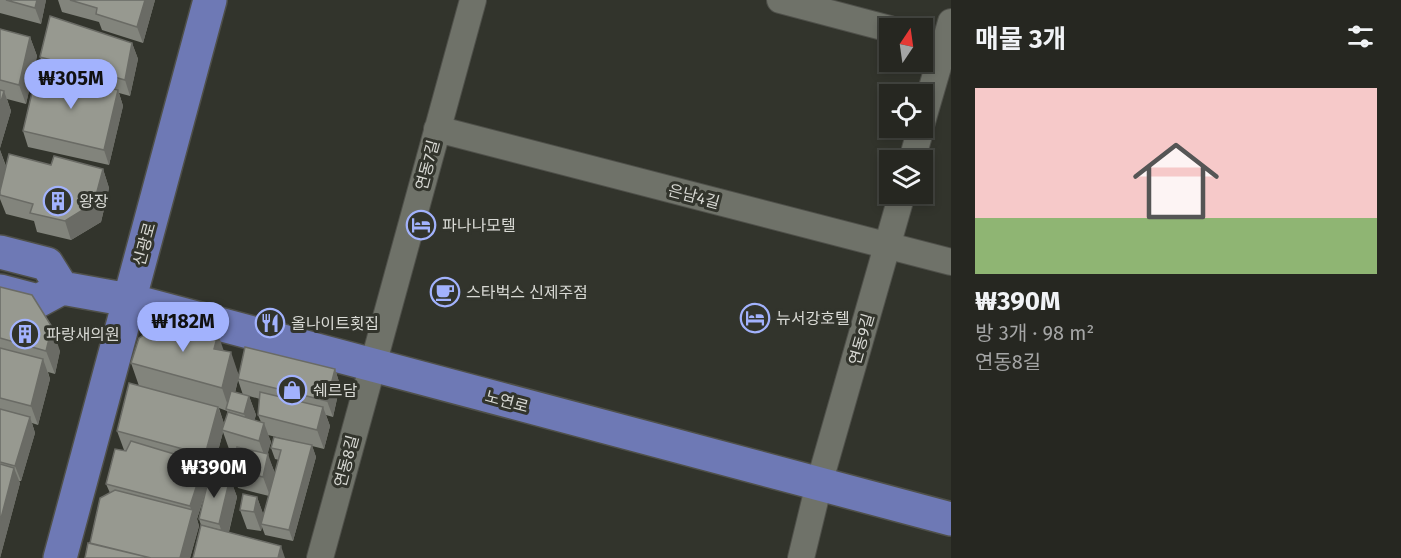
<!DOCTYPE html>
<html lang="ko">
<head>
<meta charset="utf-8">
<style>
  body { margin:0; font-family:"Fira Sans","Noto Sans KR",sans-serif; background:#32332e; color:#f1f3f6; height:100vh; display:flex; flex-direction:column; font-size:22px; white-space:nowrap }
  * { box-sizing:border-box; margin:0 }
  p { font-size:20px; color:#a4a5a5 }
  .icon { flex:none; width:33px; height:33px; fill:none; stroke:currentColor; stroke-width:2; stroke-linecap:round; stroke-linejoin:round }
  .map { position:relative; flex:1; overflow:hidden }
  .sheet { display:flex; flex-direction:column; background:#262721; width:450px }
  .sheet>* { flex:none }
  .needle { width:39px; rotate:13deg }
  .controls { position:absolute; left:879px; top:18px; display:grid; gap:12px }
  .controls a { display:grid; place-items:center; width:54px; height:54px; border-radius:0px; background:#262721; box-shadow:0 3px 9px #0003,0 0 0 2px #42443f; font-size:30px }
  .price { position:absolute; translate:-50% -51px; padding:0 14px; border-radius:21px; background:#a2b2fd; color:#111; font-size:20px; line-height:39px; filter:drop-shadow(0 2px 3px #0008) }
  .price::after { content:''; position:absolute; left:50%; top:36px; width:18px; height:14px; margin-left:-9px; background:inherit; clip-path:polygon(0 0,100% 0,50% 100%) }
  .price.on { background:#222; color:#fff }
  ul { padding:0; list-style:none }
  li { display:grid; align-content:center; gap:12px; height:318px; padding:0 24px }
  li span { display:grid; place-items:center; height:186px; border-radius:0px; color:#555 }
  li>.icon { margin-inline-start:auto }
  span .icon { width:108px; height:108px; fill:#fffc; stroke-width:1 }
  li b { font-size:26px }
  h2 { display:flex; justify-content:space-between; align-items:center; height:72px; padding:0 24px; font-size:26px }
  main { display:flex; flex:1; min-height:0 }
  .map>svg:first-child { display:block }
</style>
</head>
<body>
<main>
<div class="map">
<svg width="951" height="558" viewBox="0 0 951 558">
  <rect width="100%" height="100%" fill="#32342c"/>
  <g fill="none" stroke-linecap="round" stroke-linejoin="round">
    <g stroke="#4f504a" stroke-width="28">
      <path id="minor" d="M 780,0 L 890,29
        M 922,122 L 951,22
        M 437,129 L 951,262
        M 912,160 L 921,128
        M 320,558 L 473,0
        M 801,558 L 819,484 L 902,194"/>
    </g>
    <g stroke="#4f504a" stroke-width="36">
      <path id="major" d="M 0,252 L 47,264 L 62,288
        M 0,291 L 38,301 L 62,288 L 129,300 L 951,519
        M 60,558 L 210,0"/>
    </g>
    <use href="#minor" stroke="#6f7269" stroke-width="26"/>
    <use href="#major" stroke="#6e79b5" stroke-width="33"/>
  </g>
  <path fill="#82847c" fill-rule="evenodd" d="M 0,0 L 46,0 L 41,24 L 0,13 Z
    M 58,0 L 155,0 L 143,43 L 102,30 L 99,22 L 62,12 Z
    M 0,29 L 30,37 L 37,56 L 26,104 L 7,99 L 11,111 L 0,148 Z
    M 132,43 L 138,59 L 130,96 L 119,93 L 123,106 L 109,165 L 28,147 L 23,131 L 46,73 L 40,57 Z
    M 0,150 L 6,166 L 51,165 L 103,169 L 109,188 L 101,222 L 71,240 L 37,232 L 34,221 L 6,214 L 0,199 L 0,200 Z
    M 0,287 L 60,351 L 55,374 L 48,372 L 50,379 L 38,425 L 32,423 L 35,433 L 21,481 L 19,481 L 20,483 L 0,558 Z
    M 224,351 L 239,375 L 335,369 L 340,385 L 333,417 L 326,415 L 330,426 L 324,449 L 312,446 L 316,457 L 293,541 L 265,535 L 262,527 L 261,531 L 247,529 L 240,510 L 257,497 L 263,514 L 269,496 L 238,488 L 231,469 L 236,451 L 229,449 L 223,432 L 212,474 L 230,478 L 237,497 L 229,532 L 201,525 L 199,519 L 206,491 L 197,519 L 199,526 L 190,558 L 85,558 L 110,493 L 106,484 L 124,450 L 117,431 L 139,386 L 131,363 ZM 238,380 L 243,395 L 235,393 ZM 249,396 L 260,399 L 258,415 L 261,422 L 254,420 L 256,415 ZM 219,408 L 227,411 L 228,413 L 224,424 ZM 268,435 L 296,442 L 271,448 L 275,459 L 279,460 L 275,473 L 267,454 L 271,442 Z"/>
  <path fill="#6a6b65" d="M 37,0 L 46,0 L 41,24 L 35,8 Z
    M 145,0 L 155,0 L 143,43 L 137,27 Z
    M 30,37 L 37,56 L 26,104 L 19,85 Z
    M 132,43 L 138,59 L 130,96 L 125,80 Z
    M 118,90 L 123,106 L 109,165 L 104,150 Z
    M 4,91 L 11,111 L 0,148 L 0,105 Z
    M 0,150 L 7,170 L 0,195 Z
    M 103,169 L 109,188 L 101,222 L 71,240 L 65,221 Z
    M 52,327 L 60,351 L 55,374 L 46,351 Z
    M 218,334 L 226,357 L 214,349 Z
    M 231,352 L 239,376 L 230,412 L 222,388 Z
    M 43,359 L 50,379 L 38,425 L 31,406 Z
    M 335,369 L 340,385 L 333,417 L 327,401 Z
    M 249,396 L 256,415 L 251,433 L 244,414 Z
    M 218,407 L 225,426 L 222,430 L 223,432 L 212,474 L 205,455 Z
    M 323,407 L 330,426 L 324,449 L 317,430 Z
    M 30,417 L 35,433 L 21,481 L 15,466 Z
    M 264,423 L 271,442 L 266,460 L 259,441 Z
    M 312,445 L 316,457 L 293,541 L 289,530 Z
    M 268,454 L 275,474 L 270,496 L 263,477 Z
    M 204,463 L 209,479 L 197,519 L 199,526 L 190,558 L 180,558 L 192,513 L 190,506 Z
    M 14,468 L 20,483 L 0,558 L 0,522 Z
    M 230,478 L 237,497 L 226,543 L 219,524 Z
    M 257,497 L 264,516 L 261,524 L 262,527 L 261,531 L 254,512 Z
    M 281,546 L 285,558 L 278,558 Z"/>
  <path fill="#979990" stroke="#6a6b65" stroke-width="1.5" d="M 6,0 L 37,0 L 35,8 Z
    M 70,0 L 145,0 L 137,27 L 96,14 L 97,8 Z
    M 50,16 L 132,43 L 125,80 L 40,57 Z
    M 0,29 L 30,37 L 19,85 L 0,80 Z
    M 37,71 L 118,90 L 104,150 L 23,131 Z
    M 0,90 L 4,91 L 0,105 Z
    M 9,154 L 51,165 L 54,156 L 103,169 L 94,203 L 65,221 L 30,213 L 33,204 L 0,195 L 0,191 Z
    M 0,287 L 32,295 L 52,327 L 46,351 L 0,338 Z
    M 168,319 L 218,334 L 214,349 L 231,352 L 222,388 L 131,363 L 139,338 Z
    M 245,347 L 335,369 L 327,401 L 238,379 Z
    M 0,348 L 43,359 L 31,406 L 0,398 Z
    M 129,383 L 218,407 L 205,455 L 117,431 Z
    M 231,391 L 249,396 L 244,414 L 226,409 Z
    M 260,392 L 323,407 L 317,430 L 258,415 Z
    M 0,409 L 30,417 L 15,466 L 0,462 Z
    M 228,412 L 264,423 L 259,441 L 222,430 Z
    M 274,437 L 312,445 L 289,530 L 261,524 L 281,450 L 271,448 Z
    M 131,441 L 204,463 L 190,506 L 106,484 L 115,449 L 126,451 Z
    M 237,447 L 268,454 L 263,477 L 231,469 Z
    M 0,464 L 14,468 L 0,522 Z
    M 210,473 L 230,478 L 219,524 L 199,519 Z
    M 115,490 L 193,510 L 180,558 L 151,558 L 90,543 L 100,498 Z
    M 243,494 L 257,497 L 254,512 L 240,510 Z
    M 201,525 L 281,546 L 278,558 L 193,558 Z
    M 88,543 L 151,558 L 85,558 Z"/>
  <defs>
    <g id="building-ring" transform="scale(1.5)"><circle r="9.5" fill="#32342c" stroke="#a2b2fd" stroke-width="1.5"/><path d="M-4-6H4V6H1V3H-1V6H-4ZM-2.5-4.3h1.7v1.8h-1.7ZM.8-4.3h1.7v1.8H.8ZM-2.5-1h1.7V.8h-1.7ZM.8-1h1.7V.8H.8Z" fill="#a2b2fd"/></g>
    <g id="hotel-ring" transform="scale(1.5)"><circle r="9.5" fill="#32342c" stroke="#a2b2fd" stroke-width="1.5"/><path d="M-6-4.5h1.5V1H6V5H4.5V3h-9V5H-6ZM-4 0a1.8 1.8 0 1 1 3.6 0ZM.5 0V-2.5h3Q6-2.5 6 0Z" fill="#a2b2fd"/></g>
    <g id="cafe-ring" transform="scale(1.5)"><circle r="9.5" fill="#32342c" stroke="#a2b2fd" stroke-width="1.5"/><path d="M-5.5-4.5H6V0H3Q3 3.5 0 3.5H-2.5Q-5.5 3.5-5.5 0ZM3-3.2v2h1.7v-2ZM-6 4.5H4V6H-6Z" fill="#a2b2fd"/></g>
    <g id="restaurant-ring" transform="scale(1.5)"><circle r="9.5" fill="#32342c" stroke="#a2b2fd" stroke-width="1.5"/><path d="M-5-6h1v4h1v-4h1v4h1v-4h1v5L-1.5 .5V6h-2V.5L-5-1ZM5-6V6H3V1.5H1.5Q1.5-4 5-6Z" fill="#a2b2fd"/></g>
    <g id="shop-ring" transform="scale(1.5)"><circle r="9.5" fill="#32342c" stroke="#a2b2fd" stroke-width="1.5"/><path d="M-5-2.5h2.3a2.7 3.5 0 0 1 5.4 0H5L5.5 6h-11ZM-1.5-2.5h3a1.5 2.3 0 0 0-3 0Z" fill="#a2b2fd"/></g>
  </defs>
  <g fill-rule="evenodd">
    <use href="#building-ring" x="58" y="201"/>
    <use href="#hotel-ring" x="421" y="225"/>
    <use href="#cafe-ring" x="445" y="292"/>
    <use href="#hotel-ring" x="755" y="318"/>
    <use href="#restaurant-ring" x="270" y="323"/>
    <use href="#building-ring" x="25" y="334"/>
    <use href="#shop-ring" x="292" y="390"/>
  </g>
  <g text-anchor="middle" stroke-width="6" stroke-linejoin="round" paint-order="stroke">
    <g font-size="16" fill="#d8d9d4" stroke="#32342c">
      <text transform="translate(427 165) rotate(-75)" y="6">연동7길</text>
      <text transform="translate(694 196) rotate(15)" y="6">은남4길</text>
      <text transform="translate(144 244) rotate(-75)" y="6">신광로</text>
      <text transform="translate(861 339) rotate(-74)" y="6">연동9길</text>
      <text transform="translate(507 401) rotate(15)" y="6">노연로</text>
      <text transform="translate(346 461) rotate(-75)" y="6">연동8길</text>
    </g>
    <g font-size="16" fill="#d8d9d4" stroke="#32342c" text-anchor="start">
      <text x="79" y="207">왕장</text>
      <text x="442" y="231">파나나모텔</text>
      <text x="466" y="298">스타벅스 신제주점</text>
      <text x="776" y="324">뉴서강호텔</text>
      <text x="291" y="329">올나이트횟집</text>
      <text x="46" y="340">파랑새의원</text>
      <text x="313" y="396">쉐르담</text>
    </g>
  </g>
</svg>
<div class="controls">
<a><svg class="needle" viewBox="-14 -14 28 28"><path d="M0-13l5 13h-10z" fill="#e53935"/><path d="M0 13l5-13h-10z" fill="#a4a5a5"/></svg></a>
<a><svg class="icon" aria-label="locate" viewBox="0 0 24 24"><circle cx="12" cy="12" r="6"/><path d="M12 2v4M12 18v4M2 12h4M18 12h4"/></svg></a>
<a><svg class="icon" aria-label="layers" viewBox="0 0 24 24"><path d="M12 4l9 5-9 5-9-5zM3 14l9 5 9-5"/></svg></a>
</div>
<b class="price" style="left:71px;top:110px">₩305M</b>
<b class="price" style="left:183px;top:353px">₩182M</b>
<b class="price on" style="left:214px;top:499px">₩390M</b>
</div>
<section class="sheet">
<h2>매물 3개<svg class="icon" aria-label="filters" viewBox="0 0 24 24"><path d="M4 7h16M4 17h16"/><circle cx="9" cy="7" r="2"/><circle cx="15" cy="17" r="2"/></svg></h2>
<ul>
<li><span style="background:linear-gradient(#f6c9c9 70%,#8fb573 0)"><svg class="icon" aria-label="home" viewBox="0 0 24 24"><path d="M3 11l9-7 9 7M6 9v11h12V9"/></svg></span><div><b>₩390M</b><p>방 3개 · 98 m²</p><p>연동8길</p></div></li>
</ul>
</section>
</main>
</body>
</html>
